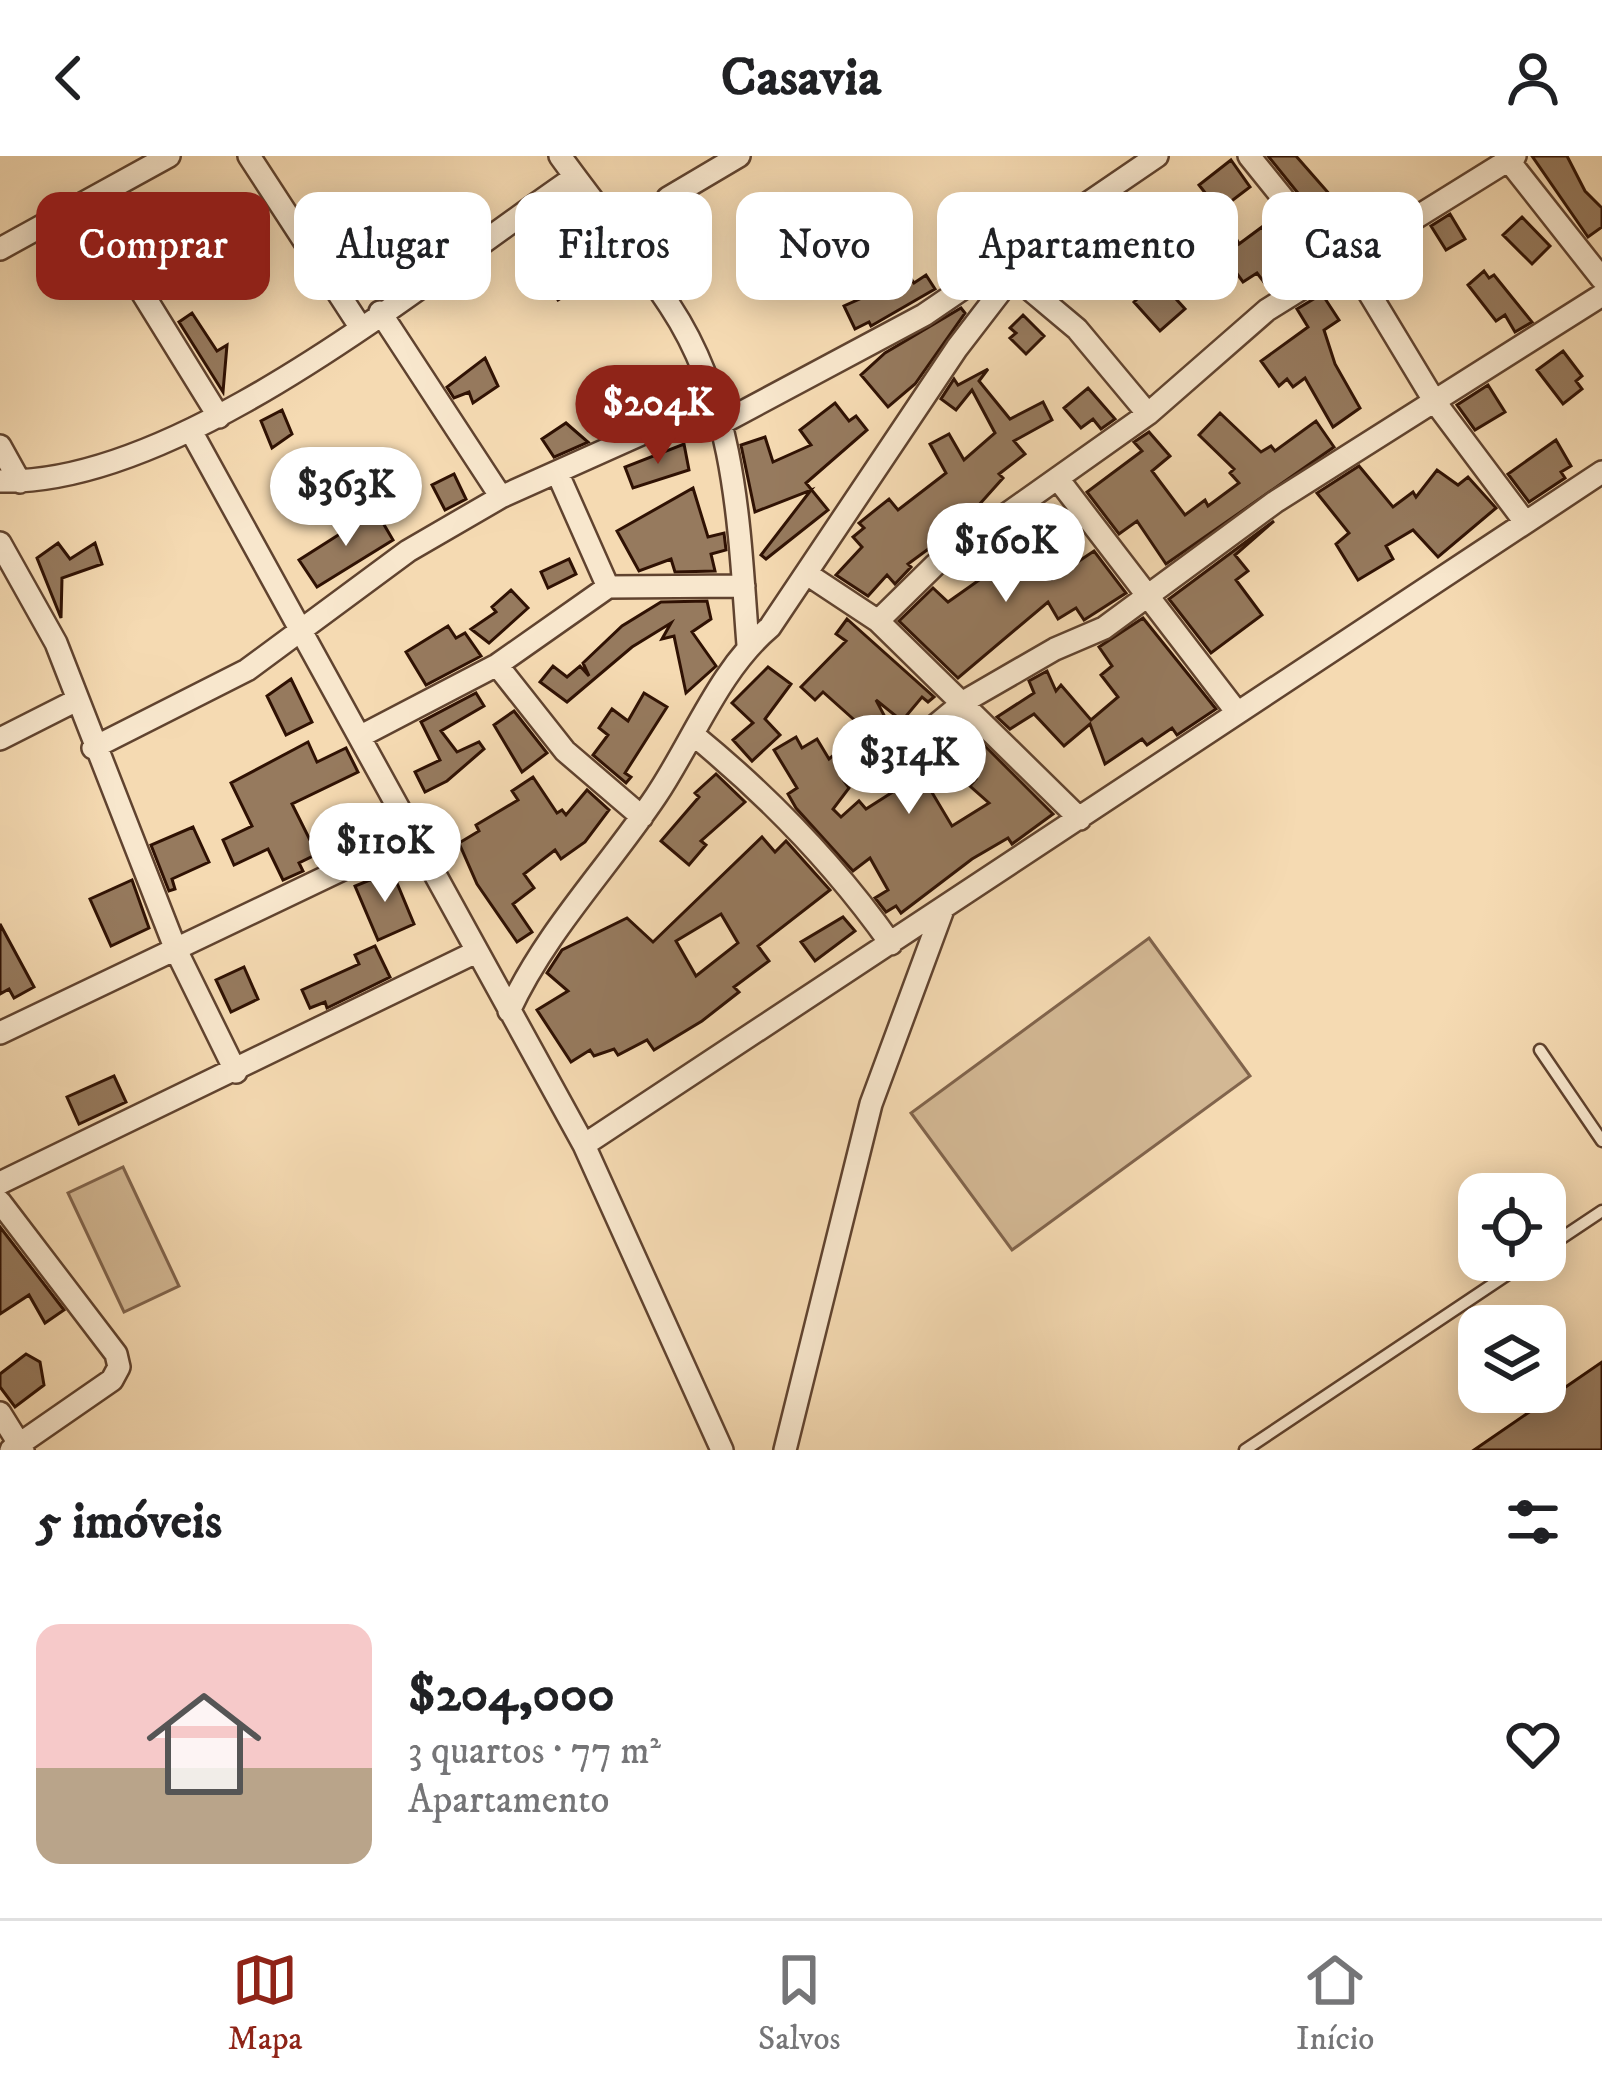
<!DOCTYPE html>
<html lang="pt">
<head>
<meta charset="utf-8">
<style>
  body { margin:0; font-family:"IM FELL DW Pica",serif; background:#f6f6f6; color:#202124; height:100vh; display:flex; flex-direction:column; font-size:45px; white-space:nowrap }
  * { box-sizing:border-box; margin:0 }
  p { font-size:39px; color:#757577 }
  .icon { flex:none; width:66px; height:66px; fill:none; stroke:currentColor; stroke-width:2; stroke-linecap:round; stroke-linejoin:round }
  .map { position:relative; height:1294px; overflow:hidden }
  .panel { display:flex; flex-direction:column; background:#fff; flex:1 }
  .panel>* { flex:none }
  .hud { position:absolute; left:36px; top:36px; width:1530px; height:108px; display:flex; gap:24px }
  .tools { position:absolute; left:1458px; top:1017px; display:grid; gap:24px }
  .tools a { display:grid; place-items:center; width:108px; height:108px; border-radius:24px; background:#fff; box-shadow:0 6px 30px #0003; font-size:60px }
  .price { position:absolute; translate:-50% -102px; padding:0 27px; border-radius:42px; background:#fff; color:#222; font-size:39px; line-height:78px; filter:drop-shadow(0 3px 6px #0008) }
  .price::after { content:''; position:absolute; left:50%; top:72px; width:36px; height:27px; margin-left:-18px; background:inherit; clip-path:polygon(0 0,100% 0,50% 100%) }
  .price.on { background:#8f2418; color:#fff }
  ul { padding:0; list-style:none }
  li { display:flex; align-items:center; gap:36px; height:300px; padding:0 36px }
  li+li { border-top:3px solid #e0e0e0 }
  li span { display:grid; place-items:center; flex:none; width:336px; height:240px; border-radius:24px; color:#555 }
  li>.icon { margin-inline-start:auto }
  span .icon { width:144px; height:144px; fill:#fffc; stroke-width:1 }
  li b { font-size:51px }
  h2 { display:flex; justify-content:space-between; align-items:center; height:144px; padding:0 36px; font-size:51px }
  .chip { padding:0 42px; border-radius:24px; background:#fff; box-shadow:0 6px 30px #0003; font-size:42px; line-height:108px }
  .chip.on { background:#8f2418; color:#fff }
  header { display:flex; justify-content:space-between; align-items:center; height:156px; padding:0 36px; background:#fff; font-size:54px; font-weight:700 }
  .menu { display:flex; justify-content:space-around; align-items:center; height:168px; border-top:3px solid #e0e0e0; background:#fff; font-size:33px; color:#757577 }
  .menu a { display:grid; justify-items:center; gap:6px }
  .menu .on { color:#8f2418 }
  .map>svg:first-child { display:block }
</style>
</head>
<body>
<header><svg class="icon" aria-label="back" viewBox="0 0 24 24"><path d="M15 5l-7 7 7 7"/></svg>Casavia<svg class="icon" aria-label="person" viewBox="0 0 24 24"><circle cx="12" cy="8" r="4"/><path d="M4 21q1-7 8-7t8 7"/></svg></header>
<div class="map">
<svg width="1602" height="1294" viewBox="0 0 1602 1294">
  <rect width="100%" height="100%" fill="#f5dab2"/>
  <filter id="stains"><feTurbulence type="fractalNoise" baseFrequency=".00167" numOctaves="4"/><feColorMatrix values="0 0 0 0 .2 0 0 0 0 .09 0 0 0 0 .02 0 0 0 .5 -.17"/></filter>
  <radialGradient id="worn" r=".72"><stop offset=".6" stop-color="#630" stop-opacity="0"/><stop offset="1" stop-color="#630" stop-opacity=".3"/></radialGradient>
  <path fill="#d3b894" stroke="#81644c" stroke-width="3" d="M 1149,782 L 1250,920 L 1012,1094 L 911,957 Z
    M 123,1011 L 179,1130 L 124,1156 L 68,1037 Z"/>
  <path fill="#967a5e" stroke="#2f1103" stroke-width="3" fill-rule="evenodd" d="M 1268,0 L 1296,0 L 1332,41 L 1314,57 Z
    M 1532,0 L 1567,0 L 1585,35 L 1602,52 L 1602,71 L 1588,81 Z
    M 1231,4 L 1250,31 L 1221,53 L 1239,88 L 1262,71 L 1273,87 L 1283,80 L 1300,103 L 1308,97 L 1315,106 L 1270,134 L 1257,117 L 1243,126 L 1190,53 L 1210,43 L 1199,29 Z
    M 355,47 L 395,71 L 342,110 L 318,77 L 320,68 Z
    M 580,56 L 607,92 L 570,121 L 571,136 L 558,144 L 539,114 L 546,110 L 526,81 L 544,68 L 551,78 Z
    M 1450,58 L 1465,83 L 1446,94 L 1431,70 Z
    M 1522,61 L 1550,90 L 1532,108 L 1503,79 Z
    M 1095,80 L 1111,104 L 1088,119 L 1072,96 Z
    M 881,114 L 889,128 L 906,116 L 914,127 L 926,119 L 935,133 L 871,170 L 869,166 L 855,173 L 844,150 L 866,140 L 858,128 Z
    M 1484,115 L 1489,122 L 1494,119 L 1532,166 L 1515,176 L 1505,159 L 1496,165 L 1468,129 Z
    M 1158,123 L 1185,153 L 1160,175 L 1134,146 Z
    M 1322,138 L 1339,164 L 1324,174 L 1335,208 L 1360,252 L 1333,271 L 1305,222 L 1293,231 L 1287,223 L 1279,230 L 1261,205 L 1308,171 L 1297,153 Z
    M 961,152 L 965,157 L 915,228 L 888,251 L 861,219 L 885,197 Z
    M 192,157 L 217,195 L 227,189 L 223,236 L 179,166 Z
    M 1023,159 L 1044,180 L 1026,198 L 1010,182 L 1016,177 L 1010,172 Z
    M 1563,195 L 1582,220 L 1576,225 L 1582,233 L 1563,248 L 1537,214 Z
    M 485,202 L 498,230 L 473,247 L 469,236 L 454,242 L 447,231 Z
    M 988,213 L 979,225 L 1010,263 L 1043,246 L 1052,264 L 1014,285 L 1025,298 L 999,318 L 1003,322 L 961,369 L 908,408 L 911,411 L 895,428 L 887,419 L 868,440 L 836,419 L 862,391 L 853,381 L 864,372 L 859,367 L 889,343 L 898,354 L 946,317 L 930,288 L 949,278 L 964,304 L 995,277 L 972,234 L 956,254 L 941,243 L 954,223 L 958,229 Z
    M 1488,229 L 1505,256 L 1475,274 L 1457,249 Z
    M 1088,232 L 1115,263 L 1101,273 L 1093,263 L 1081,272 L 1064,252 Z
    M 835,247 L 849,265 L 856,260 L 867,274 L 806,327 L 828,354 L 766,403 L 761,399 L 811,334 L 755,356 L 741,289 L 765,281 L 773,306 L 811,289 L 800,274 Z
    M 282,254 L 292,278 L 272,292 L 261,265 Z
    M 1220,257 L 1261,296 L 1271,290 L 1275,295 L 1316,265 L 1334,291 L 1166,408 L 1137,365 L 1119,378 L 1087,336 L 1142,295 L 1134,286 L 1149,276 L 1170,300 L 1152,315 L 1185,359 L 1205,344 L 1208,350 L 1239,327 L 1230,317 L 1234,313 L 1199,279 Z
    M 566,267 L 588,286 L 554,301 L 542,283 Z
    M 1556,284 L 1571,310 L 1561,316 L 1565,322 L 1529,346 L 1508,318 Z
    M 684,288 L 689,314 L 633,332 L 625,311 Z
    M 1359,310 L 1393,351 L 1413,336 L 1416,341 L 1437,314 L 1458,329 L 1468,321 L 1496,352 L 1438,401 L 1413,374 L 1386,390 L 1393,403 L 1358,424 L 1336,388 L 1349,377 L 1317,337 Z
    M 454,318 L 466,343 L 445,354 L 432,329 Z
    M 693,332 L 708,381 L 724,377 L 726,394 L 711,398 L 715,415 L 675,416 L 671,403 L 639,415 L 617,375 Z
    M 376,355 L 393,384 L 317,431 L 299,404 Z
    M 1274,365 L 1235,399 L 1248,415 L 1236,424 L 1262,459 L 1211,497 L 1169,443 Z
    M 1019,381 L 1052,423 L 1094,395 L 1126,437 L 1084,464 L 1076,452 L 1058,463 L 1048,446 L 958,522 L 899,465 L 933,432 L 948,446 L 992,415 L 1003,402 L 999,396 Z
    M 58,387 L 70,403 L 95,387 L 102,408 L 62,422 L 61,462 L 37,402 Z
    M 569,403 L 576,418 L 548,432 L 541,416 Z
    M 511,434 L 528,452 L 489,487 L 471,473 L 496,456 L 492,451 Z
    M 707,445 L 711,463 L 692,476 L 716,510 L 686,537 L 674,480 L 662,483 L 671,467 L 632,491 L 567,546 L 540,526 L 553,510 L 567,521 L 580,510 L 589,520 L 583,507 L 622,470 L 661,446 Z
    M 1143,462 L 1216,553 L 1177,579 L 1172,572 L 1147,589 L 1142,583 L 1105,608 L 1090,568 L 1064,590 L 1034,558 L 1010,573 L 997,561 L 1034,537 L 1029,525 L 1047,515 L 1056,535 L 1061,529 L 1091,564 L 1118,541 L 1101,519 L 1112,510 L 1099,491 Z
    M 847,463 L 934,541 L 928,546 L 922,541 L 902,565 L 876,544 L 885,561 L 870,578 L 823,536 L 815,544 L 801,531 L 846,485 L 836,478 Z
    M 448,470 L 456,482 L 465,477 L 481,500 L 426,529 L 406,496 Z
    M 768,511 L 791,528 L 765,563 L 780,579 L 752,605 L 733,584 L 753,567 L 732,547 Z
    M 291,523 L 312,566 L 286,579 L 267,540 Z
    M 476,537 L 484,550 L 441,575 L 457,596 L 479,586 L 484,593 L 447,625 L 425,636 L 415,616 L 440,604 L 421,566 Z
    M 644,537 L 667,551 L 625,617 L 631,621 L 626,627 L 593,599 L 608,579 L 599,572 L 612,553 L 628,565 Z
    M 514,555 L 547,597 L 522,616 L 494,569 Z
    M 952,575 L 974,600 L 984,589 L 1053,658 L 1012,688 L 1008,682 L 972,703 L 901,757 L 896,750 L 886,756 L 875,742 L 888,734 L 870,702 L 853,715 L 796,652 L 788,638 L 797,632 L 774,594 L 796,581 L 802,592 L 817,583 L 829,603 L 852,584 L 869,605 L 844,625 L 849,632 L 833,653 L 841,661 L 859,645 L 866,653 L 921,618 L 952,670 L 989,647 L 970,630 L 976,623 L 950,600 L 943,605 L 930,593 Z
    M 308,586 L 317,606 L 346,592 L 358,616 L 292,648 L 317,698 L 299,707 L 303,715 L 283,724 L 268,693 L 234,709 L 223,684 L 252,670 L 231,627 Z
    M 716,618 L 745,646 L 701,685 L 706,689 L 689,709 L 661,685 L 699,641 L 695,637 Z
    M 533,621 L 557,657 L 562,654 L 566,659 L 587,634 L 609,654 L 585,686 L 561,703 L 555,694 L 524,718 L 534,732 L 513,748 L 532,776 L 517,786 L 477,728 L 459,687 L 479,675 L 476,669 L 518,644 L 512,635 Z
    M 193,671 L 209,706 L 172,723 L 175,733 L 169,735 L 151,689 Z
    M 762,681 L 775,696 L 786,685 L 830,734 L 758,790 L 769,805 L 734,831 L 739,836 L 702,865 L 654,894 L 647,884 L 618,899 L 614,893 L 594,900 L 590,894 L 571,906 L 537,854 L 568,835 L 547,817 L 562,794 L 627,762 L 653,786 ZM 721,758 L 738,787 L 696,820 L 676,785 Z
    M 392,715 L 414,768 L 378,784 L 355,730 Z
    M 132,724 L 149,772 L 111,790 L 90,743 Z
    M 843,761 L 855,775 L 815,805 L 801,786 Z
    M 0,768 L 34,831 L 14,842 L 9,833 L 0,838 Z
    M 375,790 L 390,821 L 327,852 L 325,846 L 310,852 L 302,834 L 359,808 L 355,799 Z
    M 244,811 L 258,843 L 231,856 L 216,824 Z
    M 114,920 L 126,946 L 79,968 L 67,941 Z
    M 0,1071 L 64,1154 L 45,1167 L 29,1139 L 0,1158 Z
    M 26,1198 L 40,1206 L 44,1229 L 15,1251 L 0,1231 L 0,1218 Z
    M 1602,1206 L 1602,1294 L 1474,1294 Z"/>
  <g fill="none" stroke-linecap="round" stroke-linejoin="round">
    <g stroke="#60432f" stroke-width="15">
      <path id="lane" d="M 1540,894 L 1602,985
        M 1545,1093 L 1602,1055
        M 1245,1294 L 1529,1104"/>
    </g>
    <g stroke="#60432f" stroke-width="26">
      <path id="street" d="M 249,0 L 359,169
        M 560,0 C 596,50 636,98 670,150 C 737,251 739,373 748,489
        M 1249,0 L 1337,109
        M 1505,0 L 1602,123
        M 668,42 L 739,0
        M 86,46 L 219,261
        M 0,93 L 169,0
        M 1348,102 L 1435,246 L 1525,366
        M 1015,121 L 1077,173 L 1148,258
        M 380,156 L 501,341
        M 722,267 L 924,159 L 1157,0
        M 191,275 L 584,989 L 722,1294
        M 0,290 L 20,326
        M 557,316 L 608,431 L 744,430
        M 1058,323 L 1236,555
        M 0,325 C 180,331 428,121 575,21
        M 0,387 L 56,487 L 176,794 L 236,916
        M 807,418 L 878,465 L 1080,663
        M 878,465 L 935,409 L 1148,258 L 1267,154 L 1515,0
        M 497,509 L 565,595 L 642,661
        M 361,580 L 497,509 L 608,431
        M 695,580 C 768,640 836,710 891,788
        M 0,583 L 75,545
        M 886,589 L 919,583 L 965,545 L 1055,493 L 1104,472 L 1275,346 L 1602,139
        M 93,592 L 247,514 L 408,395 L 501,341 L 713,246
        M 509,855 C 546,775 607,713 656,640 C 693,585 719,514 770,471 L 957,192 L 1044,79
        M 0,877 L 412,680
        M 584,989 L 1602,316
        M 0,1027 L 474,797
        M 0,1046 L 116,1198 L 119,1211 L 112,1224 L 11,1294
        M 0,1257 L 23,1294
        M 785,1294 L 871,948 L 942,756"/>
    </g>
    <use href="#lane" stroke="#f8e7cd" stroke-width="10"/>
    <use href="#street" stroke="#f8e7cd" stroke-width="21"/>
  </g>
  <rect width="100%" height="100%" filter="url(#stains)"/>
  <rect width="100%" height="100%" fill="url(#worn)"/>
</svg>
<div class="tools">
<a><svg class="icon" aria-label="locate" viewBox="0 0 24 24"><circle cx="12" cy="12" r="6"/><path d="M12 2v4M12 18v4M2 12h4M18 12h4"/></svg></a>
<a><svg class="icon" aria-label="layers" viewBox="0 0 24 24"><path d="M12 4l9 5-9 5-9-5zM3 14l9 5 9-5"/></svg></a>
</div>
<b class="price on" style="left:658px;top:311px">$204K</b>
<b class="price" style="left:346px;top:393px">$363K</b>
<b class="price" style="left:1006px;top:449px">$160K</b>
<b class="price" style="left:909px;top:661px">$314K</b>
<b class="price" style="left:385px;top:749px">$110K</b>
<div class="hud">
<a class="chip on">Comprar</a>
<a class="chip">Alugar</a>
<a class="chip">Filtros</a>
<a class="chip">Novo</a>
<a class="chip">Apartamento</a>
<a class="chip">Casa</a>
</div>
</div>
<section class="panel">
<h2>5 imóveis<svg class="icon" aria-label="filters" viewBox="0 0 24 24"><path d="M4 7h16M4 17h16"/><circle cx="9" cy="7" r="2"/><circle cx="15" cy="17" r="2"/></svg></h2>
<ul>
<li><span style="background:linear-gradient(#f6c9c9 60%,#b9a48a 0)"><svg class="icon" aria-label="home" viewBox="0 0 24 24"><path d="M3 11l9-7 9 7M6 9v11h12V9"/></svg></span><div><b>$204,000</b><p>3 quartos · 77 m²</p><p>Apartamento</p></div><svg class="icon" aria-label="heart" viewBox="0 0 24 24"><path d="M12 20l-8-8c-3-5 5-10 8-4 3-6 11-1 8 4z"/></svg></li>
</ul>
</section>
<nav class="menu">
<a class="on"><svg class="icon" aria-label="map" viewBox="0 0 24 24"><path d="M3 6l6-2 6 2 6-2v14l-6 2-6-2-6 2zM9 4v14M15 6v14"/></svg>Mapa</a>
<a><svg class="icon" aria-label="saved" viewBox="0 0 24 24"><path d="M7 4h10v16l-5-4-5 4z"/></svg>Salvos</a>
<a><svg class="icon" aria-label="home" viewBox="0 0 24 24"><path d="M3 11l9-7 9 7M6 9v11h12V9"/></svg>Início</a>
</nav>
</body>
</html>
